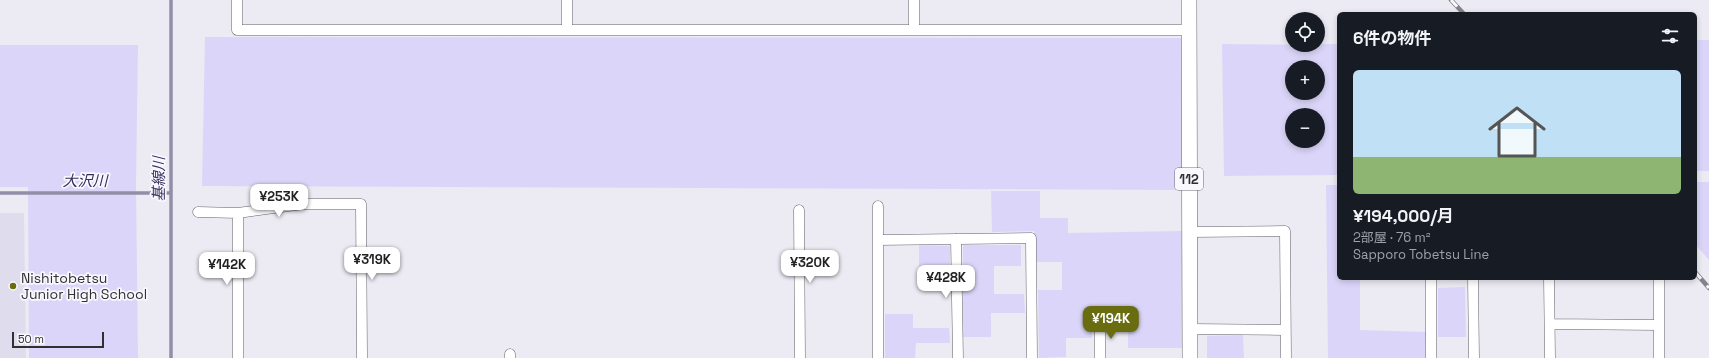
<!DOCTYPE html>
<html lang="ja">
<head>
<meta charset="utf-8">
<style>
  body { margin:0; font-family:"Space Grotesk","Noto Sans JP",sans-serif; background:#242831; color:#f1f3f6; height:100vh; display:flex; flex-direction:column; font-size:15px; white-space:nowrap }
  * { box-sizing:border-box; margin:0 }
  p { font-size:13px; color:#9ea1a6 }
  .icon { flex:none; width:22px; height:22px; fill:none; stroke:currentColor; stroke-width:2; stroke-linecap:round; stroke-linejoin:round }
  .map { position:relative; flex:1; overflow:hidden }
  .details { position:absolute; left:1337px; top:12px; width:360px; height:268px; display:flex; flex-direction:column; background:#171b24; border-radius:6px; box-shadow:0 2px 6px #0003 }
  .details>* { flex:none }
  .controls { position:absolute; left:1285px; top:12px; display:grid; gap:8px }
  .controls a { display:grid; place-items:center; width:40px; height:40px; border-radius:50%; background:#171b24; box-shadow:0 2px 6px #0003; font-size:20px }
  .scale { position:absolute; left:12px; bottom:10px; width:92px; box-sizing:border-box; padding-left:4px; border:2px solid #302f32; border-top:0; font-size:11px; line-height:14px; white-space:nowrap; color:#302f32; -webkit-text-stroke:3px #f9f8ff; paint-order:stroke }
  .price { position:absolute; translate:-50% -34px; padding:0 9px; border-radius:8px; background:#fff; color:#222; font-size:13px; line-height:26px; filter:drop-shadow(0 1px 2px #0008) }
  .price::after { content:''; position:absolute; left:50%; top:24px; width:12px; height:9px; margin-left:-6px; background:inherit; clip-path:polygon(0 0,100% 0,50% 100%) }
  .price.on { background:#696d10; color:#fff }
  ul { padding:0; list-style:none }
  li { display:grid; align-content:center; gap:8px; height:212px; padding:0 16px }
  li span { display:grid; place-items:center; height:124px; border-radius:6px; color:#555 }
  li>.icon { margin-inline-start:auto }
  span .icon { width:72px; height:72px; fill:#fffc; stroke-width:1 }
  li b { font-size:17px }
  h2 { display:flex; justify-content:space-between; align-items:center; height:48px; padding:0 16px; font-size:17px }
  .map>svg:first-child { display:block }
</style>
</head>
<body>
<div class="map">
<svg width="1709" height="358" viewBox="0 0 1709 358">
  <rect width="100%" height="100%" fill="#eceaf3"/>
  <path fill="#dfdded" d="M 0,213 L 24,213 L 26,358 L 0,358 Z"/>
  <path fill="#dbd6f9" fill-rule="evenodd" d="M 205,37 L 1183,38 L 1182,190 L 202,186 Z
    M 1695,40 L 1709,40 L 1709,171 L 1695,171 Z
    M 1222,44 L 1318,45 L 1318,44 L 1339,44 L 1339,175 L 1224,176 ZM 1292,67 L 1318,67 L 1318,93 L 1292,93 ZM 1292,115 L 1318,115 L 1318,141 L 1292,141 Z
    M 0,45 L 138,45 L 136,184 L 138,358 L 29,358 L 28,187 L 0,187 Z
    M 1695,182 L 1709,182 L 1709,260 L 1695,244 Z
    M 1326,185 L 1339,185 L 1339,278 L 1360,278 L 1360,330 L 1426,332 L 1425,358 L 1328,358 Z
    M 991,191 L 1040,191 L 1040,218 L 1068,218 L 1068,233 L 1182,231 L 1184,348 L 1128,348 L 1128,319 L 1108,319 L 1107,311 L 1092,312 L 1092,338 L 1066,338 L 1066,357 L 1039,358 L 1038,290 L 1062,290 L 1062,262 L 1035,262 L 1034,231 L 992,232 Z
    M 919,245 L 950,246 L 950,269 L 919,270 Z
    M 963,245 L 1021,245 L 1021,266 L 994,266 L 994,294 L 1024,294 L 1025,313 L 991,313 L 991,337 L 963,337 Z
    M 1465,287 L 1466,337 L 1438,337 L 1438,288 Z
    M 885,314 L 913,314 L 913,328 L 949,328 L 950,343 L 916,343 L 915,358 L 885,358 Z
    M 1243,335 L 1244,358 L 1207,358 L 1207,336 Z"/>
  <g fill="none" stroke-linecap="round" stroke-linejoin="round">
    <path stroke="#918ea8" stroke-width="3.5" d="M 171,0 L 171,358
      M 0,193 L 171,193"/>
    <g stroke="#636269" stroke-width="11">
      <path id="minor" d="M 237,0 L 237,30 L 1189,30
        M 914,0 L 914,30
        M 567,30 L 567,0
        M 799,210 L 800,358
        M 198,212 L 238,213 L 303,204 L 361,204 L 362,358
        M 238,213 L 238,358
        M 1190,232 L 1285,231 L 1286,358
        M 956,239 L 958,358
        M 878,240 L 1031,238 L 1032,358
        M 1431,278 L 1431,358
        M 1473,278 L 1474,358
        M 1549,278 L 1550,358
        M 1659,278 L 1659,358
        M 1550,324 L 1659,325
        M 1190,329 L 1285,330
        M 510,354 L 510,358
        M 878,358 L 878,206
        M 1100,358 L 1100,323"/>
    </g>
    <g stroke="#636269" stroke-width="16">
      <path id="primary" d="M 1189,0 L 1190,358"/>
    </g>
    <use href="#minor" stroke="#fff" stroke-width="10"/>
    <use href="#primary" stroke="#fff" stroke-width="15"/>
    <g stroke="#848389" stroke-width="4.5">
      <path id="rail" d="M 1451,0 L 1464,14
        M 1695,272 L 1709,288"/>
    </g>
    <use href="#rail" stroke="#f9f8ff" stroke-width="3" stroke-dasharray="9" stroke-linecap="butt"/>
  </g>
  <circle fill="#696d10" stroke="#f9f8ff" stroke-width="1.5" cx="13" cy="286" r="4"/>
  <g text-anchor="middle" stroke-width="3.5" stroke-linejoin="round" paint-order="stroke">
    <rect fill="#f9f8ff" stroke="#6c6b70" stroke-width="1" x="1175" y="168" width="28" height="22" rx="3"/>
    <g font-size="13" font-weight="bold" fill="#302f32">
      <text x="1189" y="184">112</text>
    </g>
    <g font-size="14" fill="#302f32" stroke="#f9f8ff" text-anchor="start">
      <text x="21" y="283">Nishitobetsu<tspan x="21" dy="16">Junior High School</tspan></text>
    </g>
    <g font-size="15" font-style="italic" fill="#372c5c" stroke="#f9f8ff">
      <text transform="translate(159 179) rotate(-90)" y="5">基線川</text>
      <text x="85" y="186">大沢川</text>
    </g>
  </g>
</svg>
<div class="controls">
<a><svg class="icon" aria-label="locate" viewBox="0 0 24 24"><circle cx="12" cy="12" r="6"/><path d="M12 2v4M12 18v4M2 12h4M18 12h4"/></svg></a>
<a>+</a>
<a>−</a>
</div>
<div class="scale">50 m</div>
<b class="price" style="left:279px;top:218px">¥253K</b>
<b class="price" style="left:372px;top:281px">¥319K</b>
<b class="price" style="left:810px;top:284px">¥320K</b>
<b class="price" style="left:227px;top:286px">¥142K</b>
<b class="price" style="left:946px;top:299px">¥428K</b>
<b class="price on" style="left:1111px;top:340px">¥194K</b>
<section class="details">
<h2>6件の物件<svg class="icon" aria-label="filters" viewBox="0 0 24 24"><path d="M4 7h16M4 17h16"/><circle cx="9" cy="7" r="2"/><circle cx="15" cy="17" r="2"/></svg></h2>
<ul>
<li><span style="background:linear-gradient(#bfe0f5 70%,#8fb573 0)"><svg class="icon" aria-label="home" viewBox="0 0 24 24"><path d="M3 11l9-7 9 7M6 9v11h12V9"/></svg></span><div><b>¥194,000/月</b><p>2部屋 · 76 m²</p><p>Sapporo Tobetsu Line</p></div></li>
</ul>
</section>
</div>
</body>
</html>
